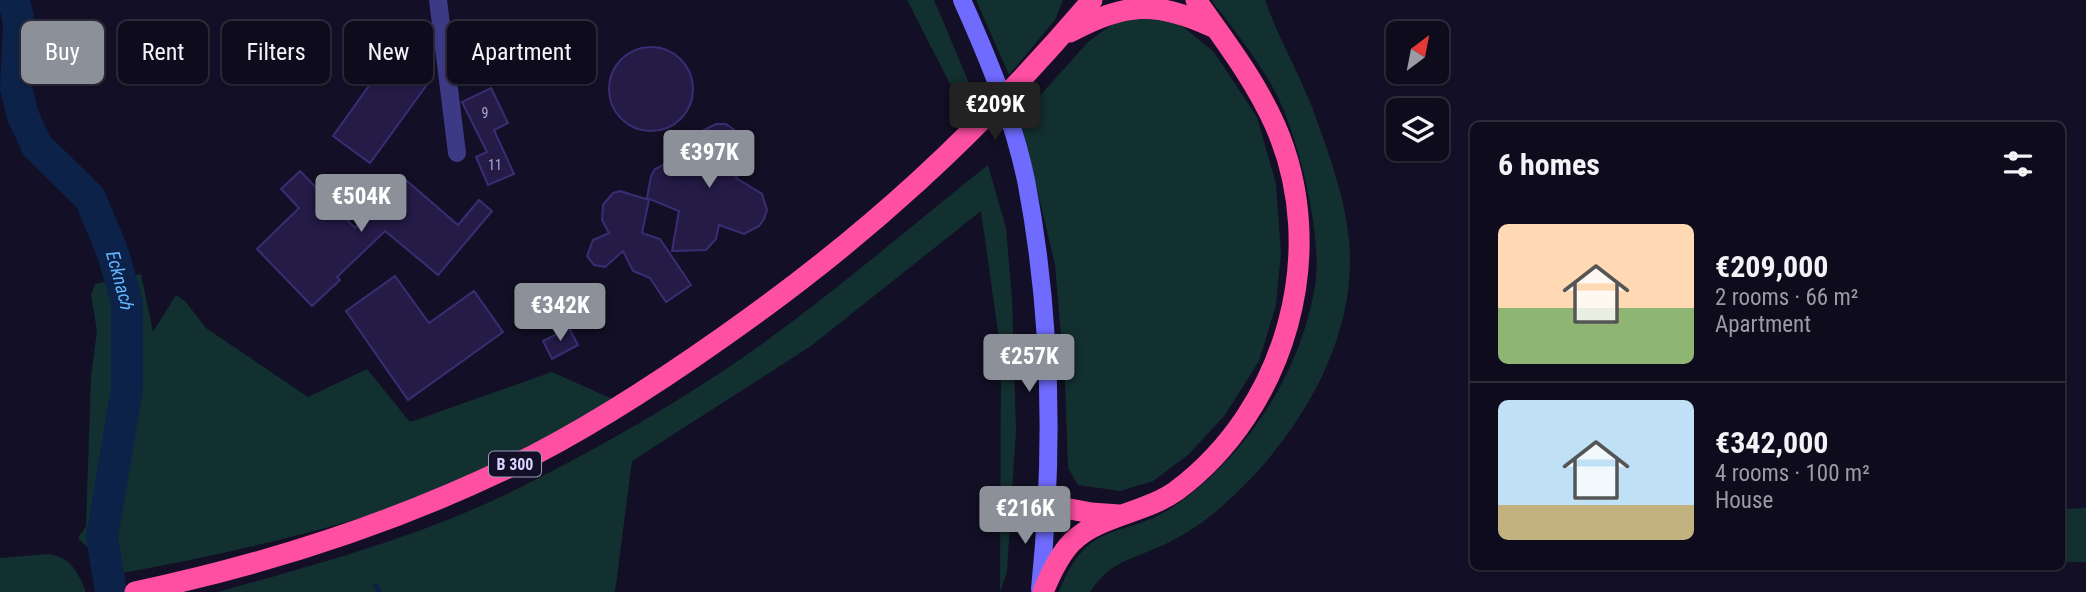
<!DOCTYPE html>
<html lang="en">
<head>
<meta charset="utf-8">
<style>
  body { margin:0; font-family:"Roboto Condensed",sans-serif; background:#1c1929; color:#f1f3f6; height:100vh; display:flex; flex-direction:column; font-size:26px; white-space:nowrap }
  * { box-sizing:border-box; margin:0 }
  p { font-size:23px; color:#9b9ba3 }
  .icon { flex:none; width:38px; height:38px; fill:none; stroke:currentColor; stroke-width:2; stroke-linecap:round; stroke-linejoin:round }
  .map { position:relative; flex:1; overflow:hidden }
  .sheet { position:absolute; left:1470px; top:122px; width:595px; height:448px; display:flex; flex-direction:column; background:#0e0b1c; border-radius:10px; box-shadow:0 2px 5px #0004,0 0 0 2px #2e2b3b }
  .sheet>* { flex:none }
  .hud { position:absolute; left:21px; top:21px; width:665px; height:63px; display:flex; gap:14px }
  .needle { width:46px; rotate:32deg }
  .fabs { position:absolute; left:1386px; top:21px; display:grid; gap:14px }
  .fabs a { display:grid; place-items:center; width:63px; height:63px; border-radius:10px; background:#0e0b1c; box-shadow:0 2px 5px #0004,0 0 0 2px #2e2b3b; font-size:35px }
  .price { position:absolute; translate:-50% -60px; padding:0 16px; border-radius:7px; background:#8c9099; color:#fff; font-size:23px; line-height:46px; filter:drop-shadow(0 2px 4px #0008) }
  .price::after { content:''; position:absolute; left:50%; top:42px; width:21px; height:16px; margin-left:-10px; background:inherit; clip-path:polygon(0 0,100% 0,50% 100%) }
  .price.active { background:#222; color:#fff }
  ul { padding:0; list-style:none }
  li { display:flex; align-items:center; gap:21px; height:175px; padding:0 28px }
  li+li { border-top:2px solid #2e2b3b }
  li span { display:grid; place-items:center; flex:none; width:196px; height:140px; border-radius:10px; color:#555 }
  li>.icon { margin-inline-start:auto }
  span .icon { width:84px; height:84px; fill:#fffc; stroke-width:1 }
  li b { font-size:30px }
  h2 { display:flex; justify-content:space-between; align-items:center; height:84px; padding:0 28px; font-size:30px }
  .pill { padding:0 24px; border-radius:10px; background:#0e0b1c; box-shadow:0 2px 5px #0004,0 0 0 2px #2e2b3b; font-size:24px; line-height:63px }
  .pill.active { background:#8c9099; color:#fff }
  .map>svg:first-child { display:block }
</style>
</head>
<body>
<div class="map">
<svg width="2086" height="592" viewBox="0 0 2086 592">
  <rect width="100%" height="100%" fill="#130f26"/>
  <path fill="#12302f" d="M 907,0 L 934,0 L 975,97 L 967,117 Z
    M 976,0 L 1063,0 L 1055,20 L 1009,75 Z
    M 1211,0 L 1265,0 C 1278,37 1298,71 1312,107 C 1327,149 1345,195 1349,240 C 1359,341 1295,443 1221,507 C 1202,524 1177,540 1154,549 C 1124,562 1109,564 1090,592 L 1059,592 C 1089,515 1122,542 1176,505 C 1247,455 1301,372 1315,286 C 1323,236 1298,131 1272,86 C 1255,56 1232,27 1211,0 Z
    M 1122,17 L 1157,17 L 1182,26 L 1214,52 L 1257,117 L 1276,184 L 1281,253 L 1276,305 L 1259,361 L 1225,415 L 1188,455 L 1153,481 L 1120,491 L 1078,485 L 1068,468 L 1065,381 L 1055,265 L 1020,118 L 1088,42 Z
    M 988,165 L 1006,228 L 1012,297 L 1016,430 L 1007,572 L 1000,592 L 1001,353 L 981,211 L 811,346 L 632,461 L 615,592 L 218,592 C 321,563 427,535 523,486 C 602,446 683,400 755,349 C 836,291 911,226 988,165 Z
    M 141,274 L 153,332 L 176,295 L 185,301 L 206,328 L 308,397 L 367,369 L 410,422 L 552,372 L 617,401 C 585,419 553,439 520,456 C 399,517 250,549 118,574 L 103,581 L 93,553 L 78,538 L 86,526 L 91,376 L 97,331 L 91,295 L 95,284 Z
    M 2086,508 L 2086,562 L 2062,562 L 2062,509 Z
    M 48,554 C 71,557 78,572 86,592 L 0,592 L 0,558 Z
    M 1656,567 L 1843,567 L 1653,571 Z"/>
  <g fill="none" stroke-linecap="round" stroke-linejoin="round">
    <path stroke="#0c2248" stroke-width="5" d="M 376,586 L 379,592"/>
    <path stroke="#0c2248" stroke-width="32" id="s1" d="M 14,0 L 19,23 L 16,88 L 23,116 L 37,146 L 90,198 L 113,253 L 127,303 L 127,389 L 102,537 L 111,592"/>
  </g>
  <path fill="#241b47" stroke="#3b2d73" stroke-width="2" d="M609 89a42 42 0 1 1 84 0a42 42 0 1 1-84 0Z
    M 396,48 L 434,75 L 370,163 L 333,136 Z
    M 491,88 L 508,123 L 494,130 L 514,174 L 488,185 L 476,157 L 487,152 L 462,102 Z
    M 716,124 L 726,124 L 743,136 L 748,155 L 736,178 L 762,194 L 767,210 L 764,219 L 759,226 L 744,234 L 719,225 L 716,239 L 706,250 L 672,251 L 679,211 L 647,198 L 651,176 L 655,169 L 669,162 L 692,163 L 690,150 L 694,135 Z
    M 300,171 L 355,228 L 400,175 L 458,225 L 479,200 L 492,211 L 438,275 L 385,231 L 337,277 L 340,280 L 312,306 L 257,249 L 299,208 L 281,189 Z
    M 620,191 L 649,200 L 642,233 L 660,239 L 691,285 L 666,302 L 650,278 L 633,271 L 623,251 L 605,267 L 594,265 L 587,256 L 593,240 L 609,233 L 602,220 L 603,205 L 613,193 Z
    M 395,276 L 429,323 L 474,291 L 503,332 L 408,400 L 346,311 Z
    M 569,328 L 578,345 L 552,359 L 543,341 Z"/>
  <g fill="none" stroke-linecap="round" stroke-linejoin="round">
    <path stroke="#3d3a85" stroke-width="18" d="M 438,0 L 457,153"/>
    <path stroke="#6f6bff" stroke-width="18" d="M 962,0 C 988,58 1013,118 1026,180 C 1052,315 1054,453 1040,589"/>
    <path stroke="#ff4fa3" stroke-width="21" d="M 1070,32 C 1126,3 1155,0 1213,27
      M 1049,505 L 1091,513 L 1119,515
      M 135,592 C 263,565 394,523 512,466 C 586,430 655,385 723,337 C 866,237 979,133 1092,0
      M 1043,592 C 1050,575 1059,555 1072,542 C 1098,516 1145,513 1176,491 C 1286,409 1331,252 1275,125 C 1255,80 1225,41 1196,0"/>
  </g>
  <g text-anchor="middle" stroke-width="5" stroke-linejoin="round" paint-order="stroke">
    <g font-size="14" fill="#aca6d1">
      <text x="485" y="118">9</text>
      <text x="495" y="170">11</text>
    </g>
    <rect fill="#130f26" stroke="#9e99be" stroke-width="2" x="489" y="451.5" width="52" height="25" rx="5"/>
    <g font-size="16" font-weight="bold" fill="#d9d4ff">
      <text x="515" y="470">B 300</text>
    </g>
    <g font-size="19" font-style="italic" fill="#62b6ff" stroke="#130f26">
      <text dy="7" stroke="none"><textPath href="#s1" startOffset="313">Ecknach</textPath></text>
    </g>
  </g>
</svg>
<div class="fabs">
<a><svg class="needle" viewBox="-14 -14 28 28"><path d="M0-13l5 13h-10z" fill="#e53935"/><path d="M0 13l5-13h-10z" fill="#9b9ba3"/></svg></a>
<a><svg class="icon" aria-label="layers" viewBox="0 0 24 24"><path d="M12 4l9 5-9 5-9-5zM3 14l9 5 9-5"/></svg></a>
</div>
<b class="price active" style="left:995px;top:142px">€209K</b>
<b class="price" style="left:709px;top:190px">€397K</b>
<b class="price" style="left:361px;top:234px">€504K</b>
<b class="price" style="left:560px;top:343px">€342K</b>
<b class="price" style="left:1029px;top:394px">€257K</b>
<b class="price" style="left:1025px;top:546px">€216K</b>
<div class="hud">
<a class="pill active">Buy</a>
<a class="pill">Rent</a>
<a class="pill">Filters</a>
<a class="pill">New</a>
<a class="pill">Apartment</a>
</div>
<section class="sheet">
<h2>6 homes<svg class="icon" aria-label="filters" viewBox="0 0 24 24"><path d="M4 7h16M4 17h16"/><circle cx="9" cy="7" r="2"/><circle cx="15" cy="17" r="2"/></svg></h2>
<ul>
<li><span style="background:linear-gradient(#ffd9b3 60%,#8fb573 0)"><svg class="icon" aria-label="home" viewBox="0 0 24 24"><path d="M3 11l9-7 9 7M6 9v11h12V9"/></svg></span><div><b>€209,000</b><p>2 rooms · 66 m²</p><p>Apartment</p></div></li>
<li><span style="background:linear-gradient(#bfe0f5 75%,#c2b280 0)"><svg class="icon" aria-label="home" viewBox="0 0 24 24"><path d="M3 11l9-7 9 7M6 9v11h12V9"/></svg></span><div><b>€342,000</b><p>4 rooms · 100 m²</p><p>House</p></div></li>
</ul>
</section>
</div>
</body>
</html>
